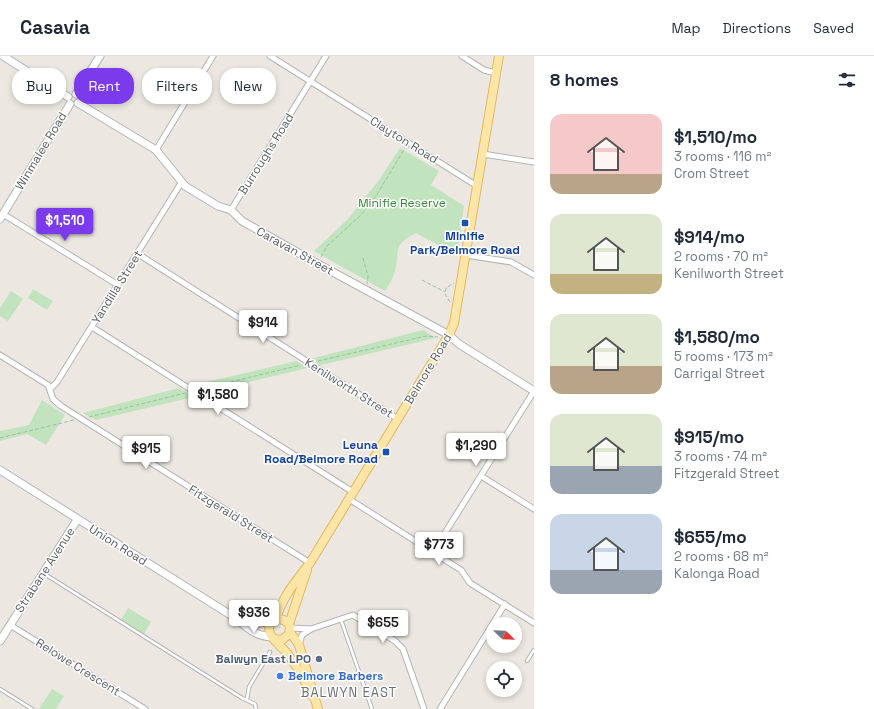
<!DOCTYPE html>
<html lang="en">
<head>
<meta charset="utf-8">
<style>
  body { margin:0; font-family:"Space Grotesk",sans-serif; background:#f2f2f3; color:#1f2937; height:100vh; display:flex; flex-direction:column; font-size:15px; white-space:nowrap }
  * { box-sizing:border-box; margin:0 }
  p { font-size:13px; color:#747a83 }
  .icon { flex:none; width:22px; height:22px; fill:none; stroke:currentColor; stroke-width:2; stroke-linecap:round; stroke-linejoin:round }
  .map { position:relative; flex:1; overflow:hidden }
  .sheet { display:flex; flex-direction:column; background:#fff; width:340px }
  .sheet>* { flex:none }
  .top-card { position:absolute; left:12px; top:12px; width:380px; height:36px; display:flex; gap:8px }
  .needle { width:26px; rotate:113deg }
  .tools { position:absolute; left:486px; top:561px; display:grid; gap:8px }
  .tools a { display:grid; place-items:center; width:36px; height:36px; border-radius:50%; background:#fff; box-shadow:0 2px 6px #0003; font-size:20px }
  .price { position:absolute; translate:-50% -34px; padding:0 9px; border-radius:4px; background:#fff; color:#222; font-size:13px; line-height:26px; filter:drop-shadow(0 1px 2px #0008) }
  .price::after { content:''; position:absolute; left:50%; top:24px; width:12px; height:9px; margin-left:-6px; background:inherit; clip-path:polygon(0 0,100% 0,50% 100%) }
  .price.selected { background:#7c3aed; color:#fff }
  ul { padding:0; list-style:none }
  li { display:flex; align-items:center; gap:12px; height:100px; padding:0 16px }
  li span { display:grid; place-items:center; flex:none; width:112px; height:80px; border-radius:12px; color:#555 }
  li>.icon { margin-inline-start:auto }
  span .icon { width:48px; height:48px; fill:#fffc; stroke-width:1 }
  li b { font-size:17px }
  h2 { display:flex; justify-content:space-between; align-items:center; height:48px; padding:0 16px; font-size:17px }
  .pill { padding:0 14px; border-radius:16px; background:#fff; box-shadow:0 2px 6px #0003; font-size:14px; line-height:36px }
  .pill.selected { background:#7c3aed; color:#fff }
  header { display:flex; align-items:center; gap:24px; box-sizing:border-box; height:56px; padding:0 20px; background:#fff; border-bottom:1px solid #e0e1e3 }
  header strong { font-size:19px }
  nav { display:flex; gap:22px; margin-inline-start:auto; font-size:14px }
  main { display:flex; flex:1; min-height:0 }
  .map>svg:first-child { display:block }
</style>
</head>
<body>
<header>
<strong>Casavia</strong>
<nav><a>Map</a><a>Directions</a><a>Saved</a></nav>
</header>
<main>
<div class="map">
<svg width="534" height="653" viewBox="0 0 534 653">
  <rect width="100%" height="100%" fill="#ece8e1"/>
  <path fill="#c1e3be" d="M 400,92 L 439,115 L 431,129 L 464,150 L 457,199 L 416,177 C 389,191 402,196 394,218 C 392,224 388,230 385,235 L 314,195 L 348,163 L 379,124 Z
    M 33,233 L 53,245 L 47,254 L 28,242 Z
    M 11,235 L 23,243 L 8,265 L 0,260 L 0,252 Z
    M 423,274 L 436,282 L 321,309 L 310,303 Z
    M 296,305 L 308,312 L 207,336 L 194,329 Z
    M 179,332 L 194,341 L 96,364 L 83,357 Z
    M 42,344 L 65,359 L 46,389 L 27,378 L 0,385 L 0,375 L 29,369 Z
    M 128,552 L 151,566 L 144,578 L 121,564 Z
    M 52,633 L 64,640 L 56,653 L 39,653 Z"/>
  <g fill="none" stroke-linecap="round" stroke-linejoin="round">
    <g stroke="#b2b4b8" stroke-width="4.5">
      <path id="lane" d="M 43,517 L 242,642 L 255,648 L 256,653
        M 341,564 L 372,653
        M 527,605 L 534,594
        M 0,633 L 32,653
        M 247,643 L 249,631 L 270,596"/>
    </g>
    <g stroke="#b2b4b8" stroke-width="7">
      <path id="street" d="M 270,0 L 477,130
        M 462,0 L 484,14 L 496,17
        M 156,94 L 213,0
        M 483,98 L 534,106
        M 231,154 L 326,0
        M 3,158 L 118,229
        M 138,198 L 398,363
        M 466,199 L 511,206 L 534,219
        M 92,271 L 353,436
        M 0,299 L 48,329 L 53,343 L 61,350 L 310,507
        M 51,332 L 57,326 L 181,127
        M 481,420 L 534,453
        M 349,443 L 461,514 L 470,527 L 534,567
        M 433,496 L 534,335
        M 10,569 L 145,653
        M 291,572 L 311,573
        M 299,589 L 302,579 L 311,573 L 353,559 L 395,585 L 403,593 L 424,653
        M 440,653 L 505,548"/>
    </g>
    <g stroke="#b1b5b8" stroke-width="9">
      <path id="secondary" d="M 3,0 L 68,41
        M 76,38 L 100,0
        M 78,47 L 156,94 L 185,130 L 218,150 L 231,154 L 242,165 L 318,208 L 449,279 L 459,288 L 534,335
        M 0,163 L 70,48
        M 0,414 L 237,563 C 248,573 256,580 272,581
        M 241,564 L 254,568 L 273,565
        M 0,585 L 77,464"/>
    </g>
    <g stroke="#eab65c" stroke-width="10">
      <path id="primary" d="M 276,563 C 282,541 296,525 310,507 L 449,279 L 454,267 L 499,0
        M 289,568 L 307,514
        M 290,576 L 299,589 L 318,653
        M 275,583 L 282,584 L 289,578 L 290,570 C 284,558 265,563 270,577 C 272,584 281,590 286,596 C 297,609 305,626 313,641"/>
    </g>
    <path stroke="#98c3a1" stroke-width="1" stroke-dasharray="4 2" stroke-linecap="butt" d="M 321,201 L 327,190 L 361,159 L 376,140 L 405,92
      M 363,202 L 368,220 L 367,228
      M 422,224 L 445,236
      M 450,246 L 445,238 L 446,232 L 454,227
      M 318,305 L 426,280 L 438,281
      M 201,333 L 301,309
      M 89,361 L 185,337
      M 0,382 L 74,364"/>
    <use href="#lane" stroke="#fff" stroke-width="2.5"/>
    <use href="#street" stroke="#fff" stroke-width="5"/>
    <use href="#secondary" stroke="#fff" stroke-width="7"/>
    <use href="#primary" stroke="#fbe6a7" stroke-width="8"/>
  </g>
  <g fill="#1a4fb4" stroke="#fff" stroke-width="1.5">
    <rect x="461" y="163" width="8" height="8" rx="2"/>
    <rect x="382" y="392" width="8" height="8" rx="2"/>
  </g>
  <circle fill="#5c6f8a" stroke="#fff" stroke-width="1.5" cx="319" cy="603" r="4"/>
  <circle fill="#3f7fe0" stroke="#fff" stroke-width="1.5" cx="280" cy="620" r="4"/>
  <g text-anchor="middle" stroke-width="3" stroke-linejoin="round" paint-order="stroke">
    <g font-size="12" fill="#5a5e61" stroke="#fff">
      <text transform="translate(404 84) rotate(32)" y="4">Clayton Road</text>
      <text transform="translate(41 95) rotate(-59)" y="4">Winmalee Road</text>
      <text transform="translate(266 98) rotate(-58)" y="4">Burroughs Road</text>
      <text transform="translate(295 195) rotate(29)" y="4">Caravan Street</text>
      <text transform="translate(117 231) rotate(-58)" y="4">Yandilla Street</text>
      <text transform="translate(428 313) rotate(-59)" y="4">Belmore Road</text>
      <text transform="translate(349 332) rotate(32)" y="4">Kenilworth Street</text>
      <text transform="translate(231 458) rotate(32)" y="4">Fitzgerald Street</text>
      <text transform="translate(118 489) rotate(32)" y="4">Union Road</text>
      <text transform="translate(45 514) rotate(-57)" y="4">Strabane Avenue</text>
      <text transform="translate(78 611) rotate(32)" y="4">Relowe Crescent</text>
    </g>
    <g font-size="12" fill="#3b8138" stroke="#fff">
      <text x="402" y="151">Minifie Reserve</text>
    </g>
    <g font-size="12" font-weight="bold" fill="#164399" stroke="#fff">
      <text x="465" y="184">Minifie<tspan x="465" dy="14">Park/Belmore Road</tspan></text>
      <text x="378" y="393" text-anchor="end">Leuna<tspan x="378" dy="14">Road/Belmore Road</tspan></text>
    </g>
    <g font-size="12" font-weight="bold" fill="#4e5e75" stroke="#fff" text-anchor="end">
      <text x="311" y="607">Balwyn East LPO</text>
    </g>
    <g font-size="12" font-weight="bold" fill="#366cbe" stroke="#fff" text-anchor="start">
      <text x="288" y="624">Belmore Barbers</text>
    </g>
    <g font-size="13" letter-spacing="1" fill="#6b7073" stroke="#fff">
      <text x="349" y="641">BALWYN EAST</text>
    </g>
  </g>
</svg>
<div class="tools">
<a><svg class="needle" viewBox="-14 -14 28 28"><path d="M0-13l5 13h-10z" fill="#e53935"/><path d="M0 13l5-13h-10z" fill="#747a83"/></svg></a>
<a><svg class="icon" aria-label="locate" viewBox="0 0 24 24"><circle cx="12" cy="12" r="6"/><path d="M12 2v4M12 18v4M2 12h4M18 12h4"/></svg></a>
</div>
<b class="price selected" style="left:65px;top:186px">$1,510</b>
<b class="price" style="left:263px;top:288px">$914</b>
<b class="price" style="left:218px;top:360px">$1,580</b>
<b class="price" style="left:476px;top:411px">$1,290</b>
<b class="price" style="left:146px;top:414px">$915</b>
<b class="price" style="left:439px;top:510px">$773</b>
<b class="price" style="left:254px;top:578px">$936</b>
<b class="price" style="left:383px;top:588px">$655</b>
<div class="top-card">
<a class="pill">Buy</a>
<a class="pill selected">Rent</a>
<a class="pill">Filters</a>
<a class="pill">New</a>
</div>
</div>
<section class="sheet">
<h2>8 homes<svg class="icon" aria-label="filters" viewBox="0 0 24 24"><path d="M4 7h16M4 17h16"/><circle cx="9" cy="7" r="2"/><circle cx="15" cy="17" r="2"/></svg></h2>
<ul>
<li><span style="background:linear-gradient(#f6c9c9 75%,#b9a48a 0)"><svg class="icon" aria-label="home" viewBox="0 0 24 24"><path d="M3 11l9-7 9 7M6 9v11h12V9"/></svg></span><div><b>$1,510/mo</b><p>3 rooms · 116 m²</p><p>Crom Street</p></div></li>
<li><span style="background:linear-gradient(#dfe7d0 75%,#c2b280 0)"><svg class="icon" aria-label="home" viewBox="0 0 24 24"><path d="M3 11l9-7 9 7M6 9v11h12V9"/></svg></span><div><b>$914/mo</b><p>2 rooms · 70 m²</p><p>Kenilworth Street</p></div></li>
<li><span style="background:linear-gradient(#dfe7d0 65%,#b9a48a 0)"><svg class="icon" aria-label="home" viewBox="0 0 24 24"><path d="M3 11l9-7 9 7M6 9v11h12V9"/></svg></span><div><b>$1,580/mo</b><p>5 rooms · 173 m²</p><p>Carrigal Street</p></div></li>
<li><span style="background:linear-gradient(#dfe7d0 65%,#9aa5b1 0)"><svg class="icon" aria-label="home" viewBox="0 0 24 24"><path d="M3 11l9-7 9 7M6 9v11h12V9"/></svg></span><div><b>$915/mo</b><p>3 rooms · 74 m²</p><p>Fitzgerald Street</p></div></li>
<li><span style="background:linear-gradient(#c9d6e8 70%,#9aa5b1 0)"><svg class="icon" aria-label="home" viewBox="0 0 24 24"><path d="M3 11l9-7 9 7M6 9v11h12V9"/></svg></span><div><b>$655/mo</b><p>2 rooms · 68 m²</p><p>Kalonga Road</p></div></li>
</ul>
</section>
</main>
</body>
</html>
